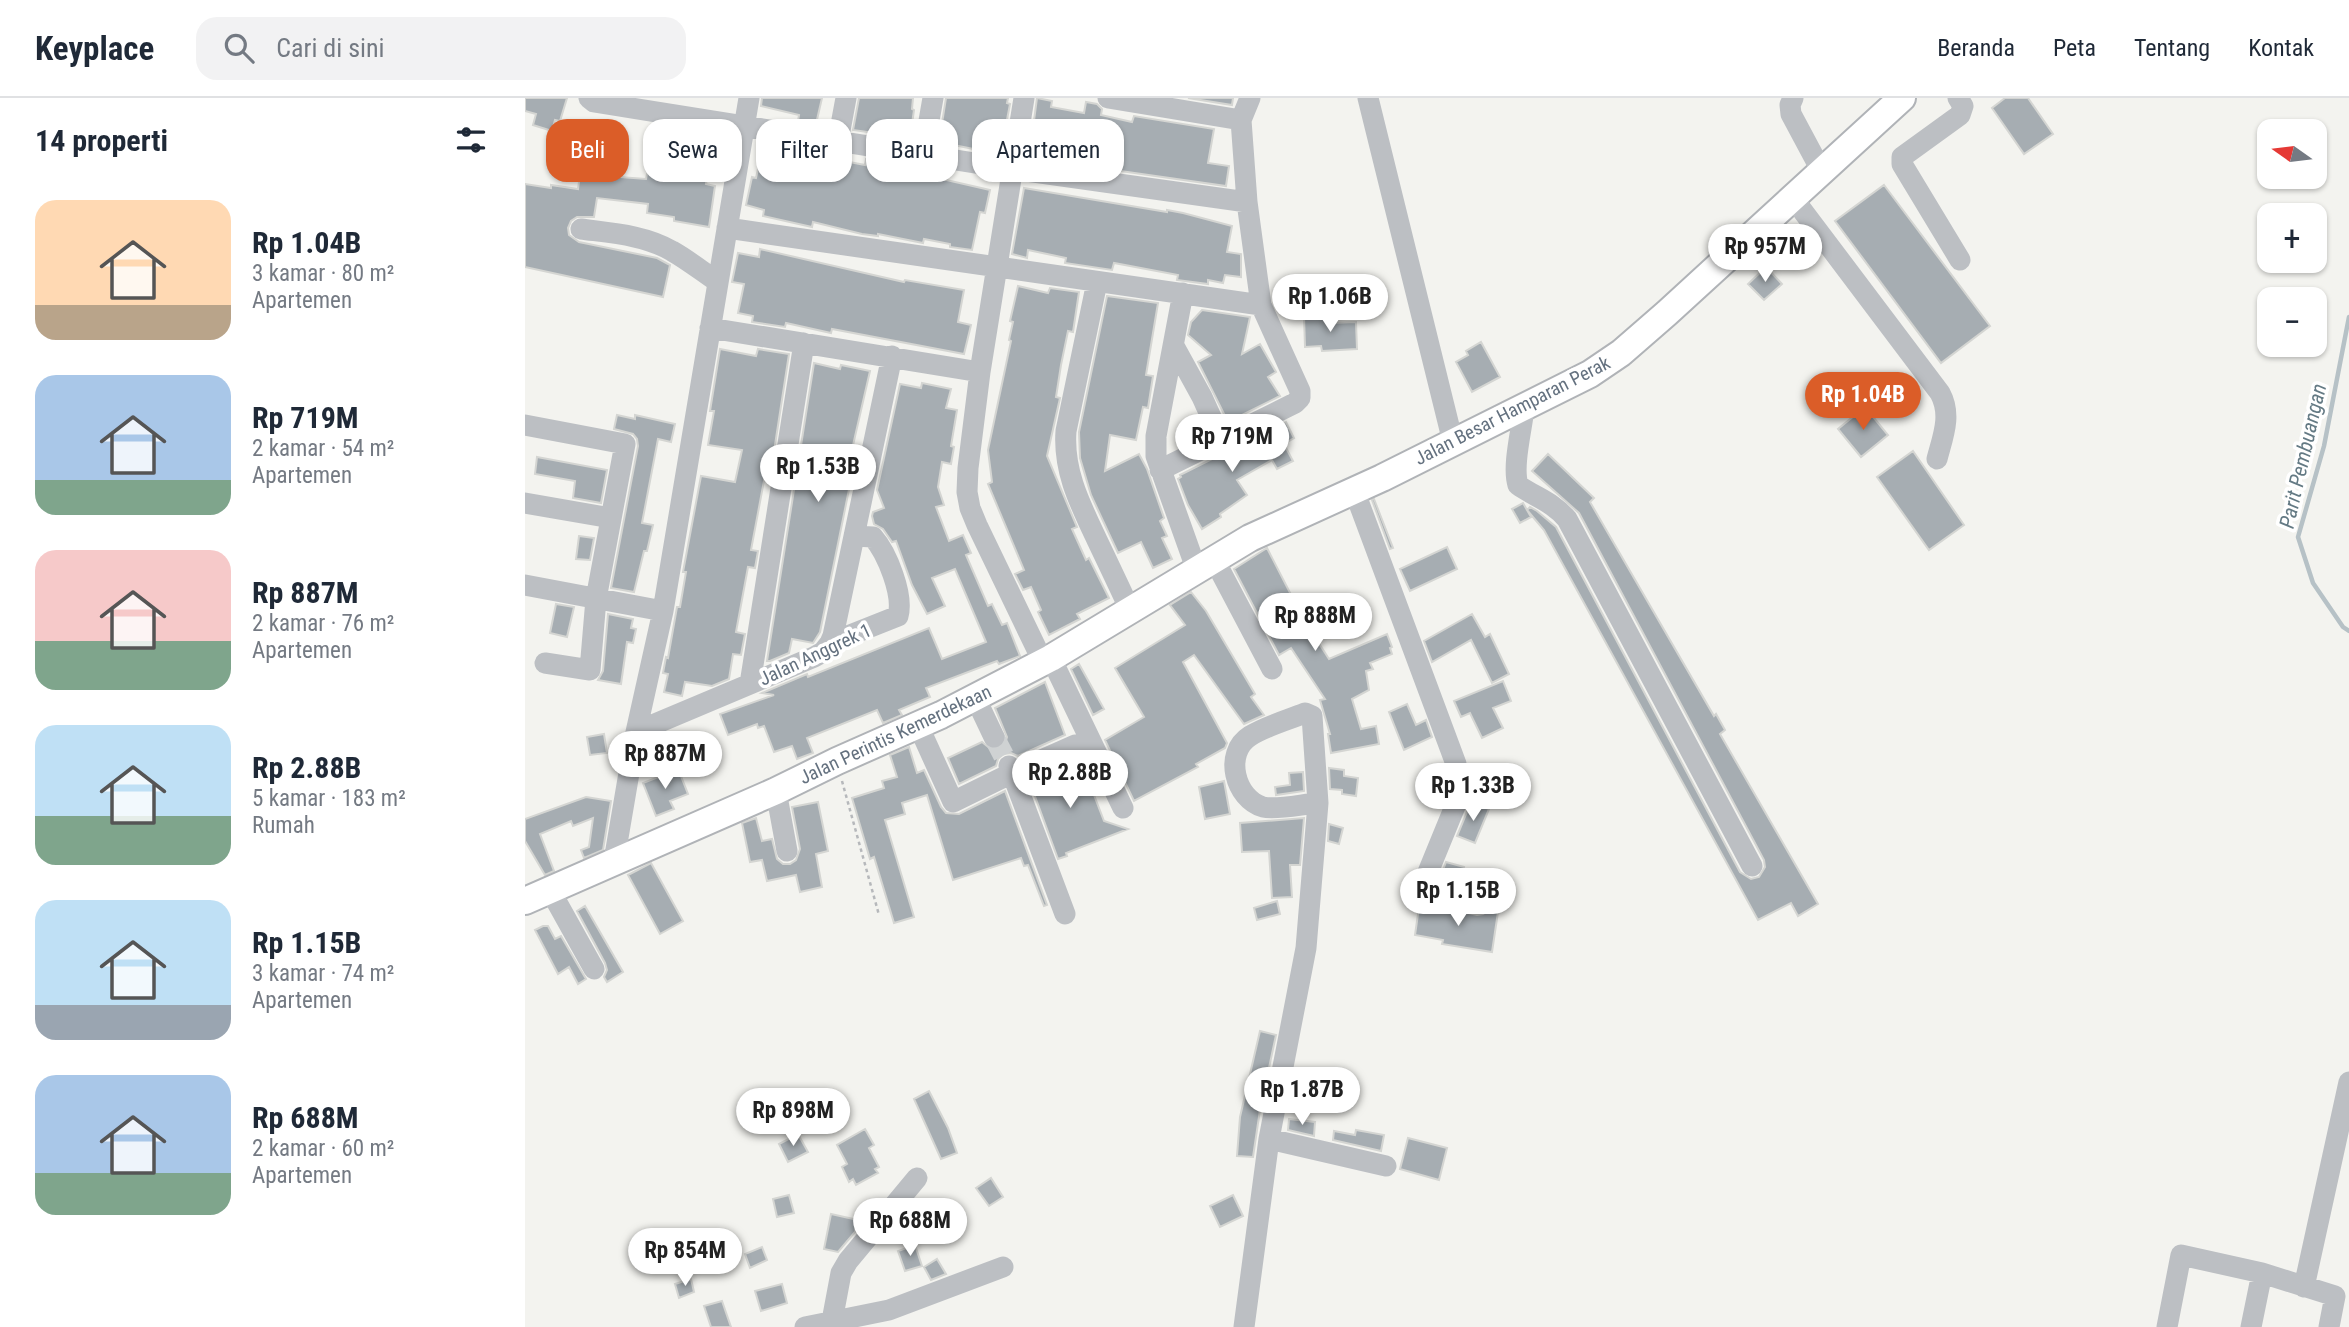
<!DOCTYPE html>
<html lang="id">
<head>
<meta charset="utf-8">
<style>
  body { margin:0; font-family:"Roboto Condensed",sans-serif; background:#f2f2f3; color:#1f2937; height:100vh; display:flex; flex-direction:column; font-size:26px; white-space:nowrap }
  * { box-sizing:border-box; margin:0 }
  p { font-size:23px; color:#747a83 }
  .icon { flex:none; width:38px; height:38px; fill:none; stroke:currentColor; stroke-width:2; stroke-linecap:round; stroke-linejoin:round }
  .map { position:relative; flex:1; overflow:hidden }
  .details { display:flex; flex-direction:column; background:#fff; width:525px }
  .details>* { flex:none }
  .top-card { position:absolute; left:21px; top:21px; width:665px; height:63px; display:flex; gap:14px }
  .needle { width:46px; rotate:284deg }
  .fabs { position:absolute; left:1732px; top:21px; display:grid; gap:14px }
  .fabs a { display:grid; place-items:center; width:70px; height:70px; border-radius:14px; background:#fff; box-shadow:0 2px 5px #0004; font-size:35px }
  .price { position:absolute; translate:-50% -60px; padding:0 16px; border-radius:24px; background:#fff; color:#222; font-size:23px; line-height:46px; filter:drop-shadow(0 2px 4px #0008) }
  .price::after { content:''; position:absolute; left:50%; top:42px; width:21px; height:16px; margin-left:-10px; background:inherit; clip-path:polygon(0 0,100% 0,50% 100%) }
  .price.current { background:#db5d28; color:#fff }
  ul { padding:0; list-style:none }
  li { display:flex; align-items:center; gap:21px; height:175px; padding:0 35px }
  li span { display:grid; place-items:center; flex:none; width:196px; height:140px; border-radius:21px; color:#555 }
  li>.icon { margin-inline-start:auto }
  span .icon { width:84px; height:84px; fill:#fffc; stroke-width:1 }
  li b { font-size:30px }
  h2 { display:flex; justify-content:space-between; align-items:center; height:84px; padding:0 35px; font-size:30px }
  .chip { padding:0 24px; border-radius:21px; background:#fff; box-shadow:0 2px 5px #0004; font-size:24px; line-height:63px }
  .chip.current { background:#db5d28; color:#fff }
  header { display:flex; align-items:center; gap:42px; box-sizing:border-box; height:98px; padding:0 35px; background:#fff; border-bottom:2px solid #e0e1e3 }
  header strong { font-size:33px }
  nav { display:flex; gap:38px; margin-inline-start:auto; font-size:24px }
  .search { width:490px; height:63px; background:#f2f2f3; display:flex; align-items:center; gap:18px; box-sizing:border-box; padding:0 24px; border-radius:21px; color:#747a83; font-size:26px }
  main { display:flex; flex:1; min-height:0 }
  .map>svg:first-child { display:block }
</style>
</head>
<body>
<header>
<strong>Keyplace</strong>
<div class="search"><svg class="icon" aria-label="search" viewBox="0 0 24 24"><circle cx="10" cy="10" r="6"/><path d="M15 15l6 6"/></svg>Cari di sini</div>
<nav><a>Beranda</a><a>Peta</a><a>Tentang</a><a>Kontak</a></nav>
</header>
<main>
<section class="details">
<h2>14 properti<svg class="icon" aria-label="filters" viewBox="0 0 24 24"><path d="M4 7h16M4 17h16"/><circle cx="9" cy="7" r="2"/><circle cx="15" cy="17" r="2"/></svg></h2>
<ul>
<li><span style="background:linear-gradient(#ffd9b3 75%,#b9a48a 0)"><svg class="icon" aria-label="home" viewBox="0 0 24 24"><path d="M3 11l9-7 9 7M6 9v11h12V9"/></svg></span><div><b>Rp 1.04B</b><p>3 kamar · 80 m²</p><p>Apartemen</p></div></li>
<li><span style="background:linear-gradient(#a9c7e8 75%,#7fa58c 0)"><svg class="icon" aria-label="home" viewBox="0 0 24 24"><path d="M3 11l9-7 9 7M6 9v11h12V9"/></svg></span><div><b>Rp 719M</b><p>2 kamar · 54 m²</p><p>Apartemen</p></div></li>
<li><span style="background:linear-gradient(#f6c9c9 65%,#7fa58c 0)"><svg class="icon" aria-label="home" viewBox="0 0 24 24"><path d="M3 11l9-7 9 7M6 9v11h12V9"/></svg></span><div><b>Rp 887M</b><p>2 kamar · 76 m²</p><p>Apartemen</p></div></li>
<li><span style="background:linear-gradient(#bfe0f5 65%,#7fa58c 0)"><svg class="icon" aria-label="home" viewBox="0 0 24 24"><path d="M3 11l9-7 9 7M6 9v11h12V9"/></svg></span><div><b>Rp 2.88B</b><p>5 kamar · 183 m²</p><p>Rumah</p></div></li>
<li><span style="background:linear-gradient(#bfe0f5 75%,#9aa5b1 0)"><svg class="icon" aria-label="home" viewBox="0 0 24 24"><path d="M3 11l9-7 9 7M6 9v11h12V9"/></svg></span><div><b>Rp 1.15B</b><p>3 kamar · 74 m²</p><p>Apartemen</p></div></li>
<li><span style="background:linear-gradient(#a9c7e8 70%,#7fa58c 0)"><svg class="icon" aria-label="home" viewBox="0 0 24 24"><path d="M3 11l9-7 9 7M6 9v11h12V9"/></svg></span><div><b>Rp 688M</b><p>2 kamar · 60 m²</p><p>Apartemen</p></div></li>
</ul>
</section>
<div class="map">
<svg width="1824" height="1229" viewBox="0 0 1824 1229">
  <rect width="100%" height="100%" fill="#f3f3ef"/>
  <g fill="none" stroke-linecap="round" stroke-linejoin="round">
    <path stroke="#b6c1c6" stroke-width="4.5" d="M 1824,219 L 1799,348 L 1773,439 L 1788,485 L 1818,529 L 1824,533"/>
  </g>
  <path fill="#a6adb2" stroke="#d4d5d2" stroke-width="2" d="M 0,0 L 42,0 L 35,23 L 30,22 L 27,33 L 8,27 L 11,16 L 0,13 Z
    M 237,0 L 297,0 L 291,26 L 273,23 L 274,17 L 236,8 Z
    M 334,0 L 388,0 L 387,11 L 389,12 L 385,40 L 328,32 Z
    M 421,0 L 483,0 L 482,5 L 485,6 L 481,27 L 476,26 L 474,39 L 471,39 L 468,55 L 414,44 Z
    M 512,0 L 527,3 L 526,9 L 559,15 L 561,4 L 572,6 L 577,11 L 576,17 L 607,24 L 609,18 L 689,31 L 683,65 L 704,68 L 701,88 L 504,60 Z
    M 663,0 L 708,0 L 707,7 Z
    M 1480,0 L 1503,0 L 1528,36 L 1499,56 L 1467,10 Z
    M 129,40 L 187,52 L 181,86 L 190,88 L 184,129 L 149,123 L 149,119 L 122,115 L 123,106 L 72,100 L 69,119 L 52,119 L 46,123 L 43,130 L 44,137 L 54,144 L 132,160 L 145,167 L 138,199 L 0,169 L 0,86 L 26,90 L 26,87 L 53,91 L 55,76 L 121,81 Z
    M 238,48 L 292,59 L 293,53 L 310,56 L 309,61 L 340,67 L 341,61 L 356,63 L 354,71 L 388,77 L 390,69 L 406,71 L 404,78 L 465,92 L 460,115 L 455,114 L 447,152 L 425,149 L 425,146 L 399,141 L 398,145 L 353,136 L 353,138 L 337,136 L 288,124 L 287,129 L 238,118 L 239,112 L 221,107 L 227,79 L 231,80 Z
    M 1359,87 L 1465,228 L 1416,265 L 1310,123 Z
    M 499,90 L 642,114 L 642,112 L 658,115 L 707,128 L 702,154 L 716,156 L 716,179 L 700,177 L 698,185 L 683,182 L 683,186 L 652,182 L 653,177 L 589,165 L 587,172 L 540,165 L 541,160 L 503,152 L 502,160 L 487,156 Z
    M 235,151 L 379,184 L 380,182 L 439,192 L 433,224 L 446,227 L 439,256 L 307,231 L 306,235 L 261,225 L 260,229 L 227,224 L 228,218 L 213,215 L 219,186 L 207,184 L 213,155 L 234,159 Z
    M 1241,169 L 1257,186 L 1239,202 L 1223,186 Z
    M 493,188 L 523,195 L 525,190 L 554,194 L 548,234 L 543,233 L 536,267 L 531,299 L 535,300 L 522,358 L 552,429 L 547,431 L 561,462 L 564,460 L 584,500 L 552,516 L 555,521 L 524,537 L 513,514 L 516,512 L 506,489 L 498,492 L 490,476 L 499,472 L 463,386 L 467,384 L 463,352 L 486,243 L 484,242 L 488,224 L 485,223 Z
    M 582,198 L 633,205 L 621,277 L 628,278 L 623,310 L 618,309 L 611,342 L 585,337 L 580,373 L 614,356 L 622,371 L 639,420 L 635,423 L 642,438 L 637,440 L 647,461 L 628,470 L 616,444 L 593,455 L 566,397 L 555,360 L 554,334 Z
    M 677,212 L 725,219 L 717,256 L 735,246 L 751,274 L 743,279 L 755,298 L 703,324 L 673,264 L 686,257 L 663,237 L 666,224 Z
    M 805,217 L 805,225 L 831,224 L 832,251 L 797,253 L 796,248 L 780,249 L 779,218 Z
    M 956,244 L 975,279 L 947,294 L 931,264 L 943,257 L 941,253 Z
    M 195,251 L 231,258 L 233,251 L 264,256 L 246,373 L 241,372 L 226,452 L 233,453 L 230,470 L 223,469 L 211,534 L 220,536 L 216,557 L 208,556 L 204,581 L 187,588 L 160,584 L 157,598 L 139,594 L 143,576 L 138,575 L 141,559 L 143,560 L 152,509 L 155,509 L 161,474 L 158,474 L 176,378 L 210,384 L 217,352 L 183,347 L 189,313 L 185,313 Z
    M 289,265 L 315,271 L 316,267 L 345,273 L 326,356 L 331,357 L 295,534 L 288,545 L 267,541 L 264,555 L 245,563 L 242,563 Z
    M 397,285 L 426,291 L 421,310 L 432,312 L 426,348 L 429,349 L 426,366 L 417,364 L 413,389 L 419,407 L 411,409 L 424,443 L 438,437 L 446,455 L 441,457 L 463,508 L 467,506 L 477,527 L 482,525 L 495,558 L 474,566 L 472,563 L 401,590 L 405,599 L 374,612 L 377,617 L 358,625 L 352,612 L 282,640 L 288,655 L 272,661 L 267,648 L 249,654 L 239,628 L 233,630 L 232,626 L 203,637 L 195,616 L 249,597 L 237,595 L 282,576 L 283,579 L 404,530 L 417,561 L 461,544 L 430,471 L 407,480 L 420,508 L 402,516 L 387,487 L 371,443 L 367,444 L 358,431 L 349,426 L 347,418 L 348,414 L 359,410 L 352,392 L 375,286 L 396,290 Z
    M 1340,309 L 1363,337 L 1336,359 L 1313,331 Z
    M 92,317 L 110,321 L 110,317 L 150,326 L 146,344 L 133,341 L 117,425 L 128,427 L 122,453 L 119,453 L 109,494 L 86,490 L 113,348 L 112,341 L 108,336 L 89,331 Z
    M 761,324 L 769,340 L 759,346 L 768,363 L 752,371 L 747,362 L 712,382 L 722,397 L 695,416 L 696,419 L 677,431 L 663,407 L 653,381 L 656,379 L 655,377 Z
    M 1388,353 L 1439,427 L 1404,452 L 1352,379 Z
    M 1023,356 L 1069,400 L 1065,404 L 1189,618 L 1191,616 L 1200,632 L 1195,636 L 1293,806 L 1273,818 L 1266,805 L 1233,822 L 1019,432 L 1002,412 L 1005,409 L 1012,413 L 1031,429 L 1215,774 L 1226,781 L 1234,779 L 1240,769 L 1239,762 L 1054,415 L 1007,373 Z
    M 12,359 L 82,372 L 76,405 L 48,400 L 50,383 L 10,376 Z
    M 849,401 L 868,450 L 865,451 L 847,402 Z
    M 998,405 L 1006,419 L 995,425 L 987,411 Z
    M 54,438 L 69,440 L 65,462 L 51,461 Z
    M 922,449 L 932,471 L 885,493 L 875,471 Z
    M 742,450 L 779,522 L 804,561 L 862,536 L 867,549 L 865,550 L 867,556 L 845,565 L 848,571 L 841,573 L 844,592 L 827,601 L 836,631 L 851,628 L 854,646 L 806,655 L 803,636 L 805,636 L 795,602 L 800,601 L 766,550 L 754,557 L 709,471 Z
    M 666,494 L 681,513 L 730,596 L 726,599 L 739,617 L 719,626 L 669,557 L 658,564 L 702,645 L 700,650 L 671,666 L 673,669 L 609,703 L 580,642 L 619,619 L 590,570 L 660,527 L 645,507 Z
    M 31,506 L 49,509 L 42,539 L 25,535 Z
    M 83,516 L 108,521 L 106,530 L 111,531 L 108,545 L 102,544 L 96,586 L 73,582 L 78,573 Z
    M 947,516 L 960,539 L 965,536 L 984,576 L 967,585 L 946,542 L 907,564 L 899,543 Z
    M 554,566 L 579,611 L 568,617 L 546,571 Z
    M 978,583 L 986,603 L 968,610 L 978,630 L 957,640 L 945,615 L 936,619 L 929,603 Z
    M 520,584 L 540,637 L 493,658 L 486,655 L 478,656 L 473,661 L 471,668 L 434,686 L 423,660 L 457,644 L 467,652 L 475,650 L 480,646 L 482,639 L 470,610 Z
    M 882,606 L 891,627 L 901,622 L 907,639 L 879,652 L 864,614 Z
    M 79,636 L 82,655 L 65,657 L 62,639 Z
    M 384,649 L 392,675 L 399,672 L 416,709 L 421,715 L 434,716 L 480,693 L 522,807 L 519,808 L 503,767 L 499,768 L 496,760 L 428,782 L 402,697 L 377,705 L 380,716 L 360,722 L 389,819 L 369,825 L 349,759 L 345,761 L 327,700 L 359,690 L 357,683 L 372,679 L 365,657 Z
    M 547,663 L 559,686 L 564,684 L 579,723 L 603,731 L 541,755 L 542,758 L 533,761 L 504,682 Z
    M 152,668 L 163,696 L 145,703 L 149,711 L 131,718 L 118,685 L 141,676 L 139,673 Z
    M 804,670 L 819,672 L 819,678 L 833,680 L 831,698 L 817,696 L 817,692 L 805,691 Z
    M 778,674 L 779,693 L 751,697 L 750,689 L 765,687 L 764,675 Z
    M 699,683 L 705,716 L 680,721 L 674,689 Z
    M 61,699 L 86,703 L 78,752 L 59,760 L 56,752 L 64,749 L 68,720 L 48,728 L 46,723 L 15,736 L 29,773 L 20,777 L 0,743 L 0,721 Z
    M 293,704 L 303,753 L 291,756 L 297,789 L 275,794 L 271,777 L 242,783 L 237,762 L 225,764 L 217,725 L 231,720 L 237,743 L 247,741 L 252,761 L 258,766 L 265,766 L 271,762 L 275,751 L 267,709 Z
    M 946,704 L 964,711 L 950,745 L 932,738 Z
    M 779,720 L 775,767 L 765,767 L 767,799 L 747,800 L 744,753 L 717,754 L 715,725 Z
    M 804,726 L 818,730 L 814,746 L 803,743 Z
    M 921,764 L 939,769 L 934,786 L 915,780 Z
    M 126,765 L 158,823 L 135,836 L 103,777 Z
    M 752,803 L 755,816 L 732,822 L 729,810 Z
    M 60,808 L 98,874 L 82,884 L 79,879 L 82,872 L 80,865 L 52,813 Z
    M 894,809 L 922,813 L 923,810 L 952,817 L 958,816 L 964,812 L 973,814 L 967,854 L 917,846 L 918,842 L 890,837 Z
    M 18,828 L 23,828 L 30,841 L 36,838 L 61,881 L 53,886 L 44,869 L 33,876 L 10,832 Z
    M 735,933 L 751,937 L 735,1012 L 728,1059 L 712,1058 L 715,1019 Z
    M 404,993 L 423,1030 L 432,1055 L 416,1061 L 389,1001 Z
    M 764,1021 L 790,1024 L 789,1038 L 763,1032 Z
    M 340,1031 L 349,1047 L 344,1050 L 354,1069 L 350,1071 L 353,1075 L 331,1087 L 328,1081 L 324,1084 L 317,1069 L 322,1066 L 312,1047 Z
    M 831,1032 L 859,1037 L 856,1053 L 808,1042 L 809,1033 L 830,1037 Z
    M 273,1036 L 283,1054 L 263,1064 L 254,1046 Z
    M 883,1040 L 922,1050 L 914,1082 L 875,1071 Z
    M 466,1080 L 478,1099 L 464,1108 L 451,1090 Z
    M 264,1097 L 269,1115 L 252,1119 L 248,1101 Z
    M 708,1097 L 718,1118 L 695,1129 L 685,1108 Z
    M 306,1116 L 333,1122 L 330,1134 L 313,1154 L 299,1151 Z
    M 390,1147 L 397,1168 L 380,1173 L 373,1153 Z
    M 237,1149 L 242,1162 L 225,1170 L 220,1156 Z
    M 412,1161 L 421,1176 L 406,1182 L 399,1169 Z
    M 166,1181 L 169,1194 L 154,1200 L 150,1186 Z
    M 257,1186 L 262,1205 L 236,1213 L 230,1193 Z
    M 197,1203 L 206,1229 L 186,1229 L 179,1208 Z"/>
  <g fill="none" stroke-linecap="round" stroke-linejoin="round">
    <path stroke="#cfd2d3" stroke-width="21" stroke-dasharray="21 10" stroke-linecap="butt" d="M 469,639 L 484,668"/>
    <g stroke="#b0b3b7" stroke-width="30">
      <path id="major" d="M 0,803 L 251,693 L 312,663 L 416,617 L 526,560 L 725,440 L 857,380 L 1065,276 L 1096,255 L 1142,215 L 1377,0"/>
    </g>
    <path stroke="#b6b8bb" stroke-width="2.5" stroke-dasharray="3.5 3.5" stroke-linecap="butt" d="M 317,683 L 354,817"/>
    <path stroke="#bcbfc3" stroke-width="21" d="M 64,0 L 69,4 L 487,71 L 722,104
      M 499,0 L 455,274 L 443,370 L 442,394 L 445,410 L 452,427 L 518,564
      M 583,0 L 716,22
      M 843,0 L 928,344
      M 1268,0 L 1265,7 L 1266,16 L 1297,74
      M 1433,0 L 1438,8 L 1435,17 L 1377,59 L 1377,66 L 1435,162
      M 313,43 L 321,0
      M 398,57 L 408,0
      M 1268,100 L 1415,295 C 1427,317 1418,338 1412,361
      M 202,130 L 736,207
      M 56,131 C 86,135 120,137 147,153 C 163,162 178,174 193,184
      M 572,184 L 541,333 C 538,373 555,406 572,442 C 583,465 594,488 605,512
      M 658,195 L 631,338 L 631,358 L 672,473
      M 185,230 L 455,274
      M 649,248 L 677,299 L 696,341
      M 999,310 C 997,331 987,368 993,387 C 1010,399 1028,404 1042,421 L 1227,768
      M 0,327 L 100,346 L 71,501 L 65,572 L 20,565
      M 635,372 L 770,305 L 775,300 L 775,293 L 736,207 L 722,104 L 716,22 L 725,0
      M 829,392 L 931,666 L 934,684 L 933,701 L 899,784 L 901,791 L 954,804
      M 0,405 L 86,420
      M 690,463 L 747,571
      M 0,487 L 138,513
      M 305,545 L 308,538 L 367,258
      M 526,560 L 598,710
      M 225,586 L 279,245
      M 450,599 L 469,639
      M 393,627 L 428,704 L 487,675 L 540,816
      M 111,634 L 289,559 L 298,554 L 305,545 L 373,518 C 379,497 362,455 348,439 L 329,438
      M 484,668 L 487,675 L 550,647 L 553,647 L 567,670
      M 251,693 L 262,753
      M 89,763 L 111,634 L 138,513 L 224,0
      M 25,792 L 69,871
      M 744,1041 L 861,1068
      M 1779,1189 L 1824,984
      M 307,1223 L 316,1175 L 323,1163 L 392,1080
      M 280,1229 L 364,1212 L 478,1169
      M 719,1229 L 744,1041 L 781,850 L 793,705 L 787,618 L 780,615 C 763,622 741,628 725,638 C 698,655 710,701 738,709 C 752,712 778,706 793,705
      M 1642,1229 L 1656,1157 L 1737,1175 L 1810,1198 L 1804,1229
      M 1726,1229 L 1737,1175"/>
    <use href="#major" stroke="#fff" stroke-width="26"/>
  </g>
  <g text-anchor="middle" stroke-width="7" stroke-linejoin="round" paint-order="stroke">
    <g font-size="19" fill="#64717f" stroke="#fff">
      <text transform="translate(987 312) rotate(-27)" y="7">Jalan Besar Hamparan Perak</text>
      <text transform="translate(290 556) rotate(-25)" y="7">Jalan Anggrek 1</text>
      <text transform="translate(370 636) rotate(-25)" y="7">Jalan Perintis Kemerdekaan</text>
    </g>
    <g font-size="21" font-style="italic" fill="#647a84" stroke="#fff">
      <text transform="translate(1778 358) rotate(-77)" y="7">Parit Pembuangan</text>
    </g>
  </g>
</svg>
<div class="fabs">
<a><svg class="needle" viewBox="-14 -14 28 28"><path d="M0-13l5 13h-10z" fill="#e53935"/><path d="M0 13l5-13h-10z" fill="#747a83"/></svg></a>
<a>+</a>
<a>−</a>
</div>
<b class="price" style="left:1240px;top:186px">Rp 957M</b>
<b class="price" style="left:805px;top:236px">Rp 1.06B</b>
<b class="price current" style="left:1338px;top:334px">Rp 1.04B</b>
<b class="price" style="left:707px;top:376px">Rp 719M</b>
<b class="price" style="left:293px;top:406px">Rp 1.53B</b>
<b class="price" style="left:790px;top:555px">Rp 888M</b>
<b class="price" style="left:140px;top:693px">Rp 887M</b>
<b class="price" style="left:545px;top:712px">Rp 2.88B</b>
<b class="price" style="left:948px;top:725px">Rp 1.33B</b>
<b class="price" style="left:933px;top:830px">Rp 1.15B</b>
<b class="price" style="left:777px;top:1029px">Rp 1.87B</b>
<b class="price" style="left:268px;top:1050px">Rp 898M</b>
<b class="price" style="left:385px;top:1160px">Rp 688M</b>
<b class="price" style="left:160px;top:1190px">Rp 854M</b>
<div class="top-card">
<a class="chip current">Beli</a>
<a class="chip">Sewa</a>
<a class="chip">Filter</a>
<a class="chip">Baru</a>
<a class="chip">Apartemen</a>
</div>
</div>
</main>
</body>
</html>
